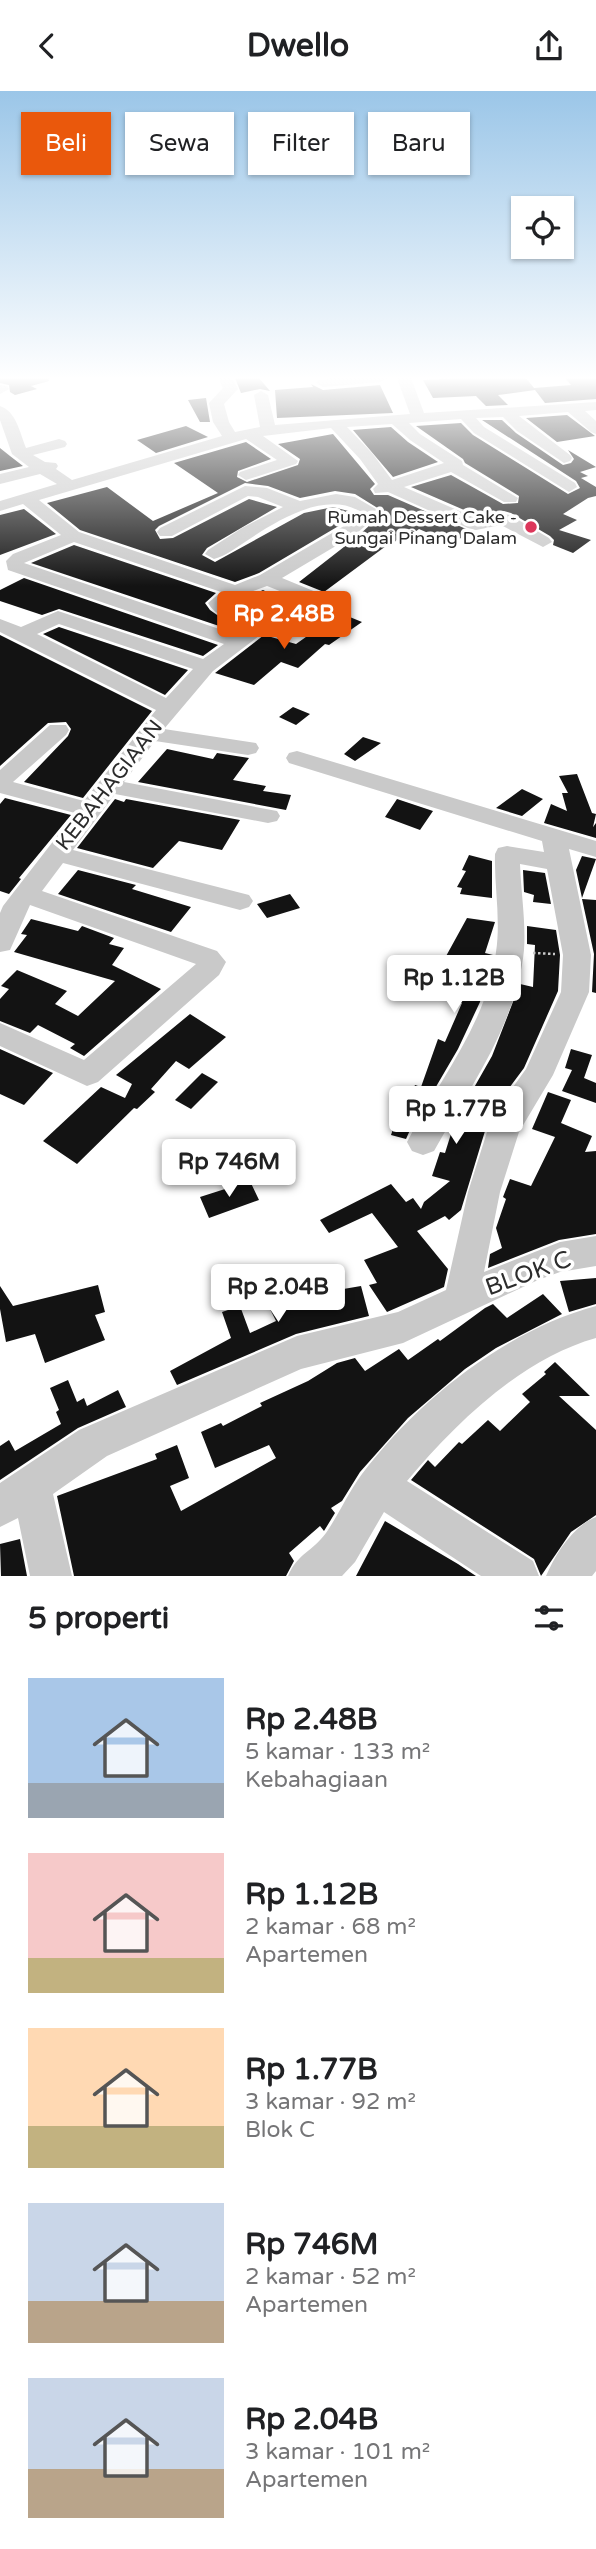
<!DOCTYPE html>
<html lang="id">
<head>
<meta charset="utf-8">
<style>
  body { margin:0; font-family:"Varela Round",sans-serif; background:#f2f2f2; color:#202124; height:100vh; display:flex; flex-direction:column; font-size:26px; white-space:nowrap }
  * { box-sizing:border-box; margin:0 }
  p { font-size:23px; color:#757577 }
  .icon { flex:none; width:38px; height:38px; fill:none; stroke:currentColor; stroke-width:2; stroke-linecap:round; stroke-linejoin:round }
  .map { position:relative; height:1485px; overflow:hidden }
  .details { display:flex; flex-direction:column; background:#fff; flex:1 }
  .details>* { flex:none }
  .hud { position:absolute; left:21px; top:21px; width:555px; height:63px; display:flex; gap:14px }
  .buttons { position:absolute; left:511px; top:105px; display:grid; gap:14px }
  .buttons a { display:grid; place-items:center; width:63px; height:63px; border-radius:0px; background:#fff; box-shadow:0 2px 5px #0004; font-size:35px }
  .price { position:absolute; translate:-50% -60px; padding:0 16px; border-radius:7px; background:#fff; color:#222; font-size:23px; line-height:46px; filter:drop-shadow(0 2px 4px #0008) }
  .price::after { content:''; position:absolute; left:50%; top:42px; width:21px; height:16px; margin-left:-10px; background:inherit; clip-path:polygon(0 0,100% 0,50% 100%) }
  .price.current { background:#ea580c; color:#fff }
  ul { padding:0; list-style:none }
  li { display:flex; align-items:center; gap:21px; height:175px; padding:0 28px }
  li span { display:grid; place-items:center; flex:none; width:196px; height:140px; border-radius:0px; color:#555 }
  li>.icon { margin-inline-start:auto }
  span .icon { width:84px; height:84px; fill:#fffc; stroke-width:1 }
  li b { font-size:30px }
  h2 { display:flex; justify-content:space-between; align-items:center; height:84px; padding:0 28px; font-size:30px }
  .pill { padding:0 24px; border-radius:0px; background:#fff; box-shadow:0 2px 5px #0004; font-size:24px; line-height:63px }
  .pill.current { background:#ea580c; color:#fff }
  header { display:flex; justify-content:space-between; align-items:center; height:91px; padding:0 28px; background:#fff; font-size:32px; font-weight:700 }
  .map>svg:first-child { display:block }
</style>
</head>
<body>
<header><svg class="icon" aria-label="back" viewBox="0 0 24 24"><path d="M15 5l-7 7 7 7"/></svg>Dwello<svg class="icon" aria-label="share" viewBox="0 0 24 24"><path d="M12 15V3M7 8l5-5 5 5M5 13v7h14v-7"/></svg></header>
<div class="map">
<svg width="596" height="1485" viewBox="0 0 596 1485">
  <rect width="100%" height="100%" fill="#fff"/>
  <path fill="#131313" d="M 0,287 L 48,287 L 49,290 L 31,295 L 37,298 L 15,304 L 10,301 L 9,294 L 0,292 Z
    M 235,287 L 259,287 L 270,300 L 260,298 L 241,302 Z
    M 458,287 L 526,287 L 534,297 L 571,294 L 565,287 L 596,287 L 596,308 L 545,312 L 535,299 L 498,304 L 508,314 L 486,315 L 476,305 L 433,307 L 423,289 Z
    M 311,293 L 323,299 L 380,294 L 393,322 L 277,327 L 275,299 L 313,296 Z
    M 206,307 L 210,331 L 200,331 L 188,309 Z
    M 567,324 L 595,345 L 557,351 L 526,327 Z
    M 482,329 L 502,329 L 516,342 L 563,374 L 571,372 L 574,368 L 568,359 L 596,376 L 580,381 L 588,385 L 581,387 L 596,396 L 596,405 L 588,407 L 563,423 L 577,429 L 559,439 L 591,449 L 573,462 L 553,454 L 554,449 L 550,445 L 511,422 L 504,420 L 478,425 L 411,396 L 451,384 L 503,413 L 518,412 L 519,405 L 465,372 L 463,368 L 416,335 L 461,332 L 473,344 L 568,403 L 580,397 L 576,390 Z
    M 186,335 L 208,346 L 156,362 L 137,349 Z
    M 391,336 L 408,351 L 438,371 L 393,386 L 353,339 Z
    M 333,343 L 375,393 L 370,398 L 374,404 L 388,404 L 473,441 L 451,452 L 419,438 L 404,449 L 399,447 L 389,456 L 386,455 L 324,501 L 299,491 L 358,445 L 384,421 L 355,403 L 335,400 L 300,407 L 268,395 L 245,392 L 159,435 L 155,439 L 160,448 L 173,447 L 249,408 L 277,416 L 207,457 L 202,464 L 215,471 L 304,422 L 333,416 L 356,422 L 342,433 L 259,482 L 235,491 L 80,439 L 47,412 L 107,396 L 153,430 L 218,402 L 174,372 L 246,351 L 271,368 L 238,380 L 237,386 L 247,391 L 298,374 L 300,368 L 278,353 Z
    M 0,357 L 10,365 L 23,375 L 0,380 Z
    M 24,418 L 56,443 L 0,464 L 0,424 Z
    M 74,454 L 216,502 L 205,512 L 210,519 L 227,531 L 247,536 L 237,541 L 31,472 Z
    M 24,487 L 218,554 L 203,565 L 59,518 L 42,524 L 0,510 L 0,499 Z
    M 263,499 L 279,507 L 282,504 L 302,511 L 257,534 L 261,529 L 257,523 L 234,513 Z
    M 340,522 L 362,531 L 329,554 L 325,553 L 298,577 L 281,571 L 254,594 L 215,582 L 264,544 L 296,553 Z
    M 59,536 L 188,579 L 165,604 L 43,543 Z
    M 0,544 L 152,620 L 83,707 L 24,691 L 68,645 L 71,638 L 66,631 L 48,632 L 0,675 Z
    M 293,616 L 310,623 L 296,634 L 279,626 Z
    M 363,646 L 381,652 L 355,670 L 344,663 Z
    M 167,658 L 213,668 L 217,662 L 249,667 L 233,689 L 266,695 L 263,700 L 291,704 L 286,719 L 138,691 Z
    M 577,683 L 592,722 L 596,723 L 593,736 L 596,732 L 596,747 L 544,732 L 551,713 L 567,720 L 562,702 L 568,702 L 559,685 Z
    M 522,698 L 543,708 L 522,725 L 496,717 Z
    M 5,707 L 71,724 L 19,787 L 21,788 L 9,803 L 0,800 L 0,713 Z
    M 115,708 L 124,711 L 126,708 L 240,729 L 222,759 L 179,750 L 153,777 L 77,757 Z
    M 397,708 L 433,720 L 420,739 L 385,726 Z
    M 469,764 L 492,770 L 492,807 L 460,803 L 462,797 L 457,796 L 466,780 L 462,779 Z
    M 582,765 L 596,768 L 582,807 L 576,779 Z
    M 78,779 L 136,794 L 132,798 L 191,816 L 171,841 L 58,803 Z
    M 523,779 L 545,782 L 551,813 L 533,811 L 534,804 L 524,801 Z
    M 290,803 L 300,817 L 267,827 L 257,813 Z
    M 582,808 L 596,809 L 596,902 L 592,901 L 594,863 Z
    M 467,827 L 495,831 L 485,862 L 493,864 L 480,911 L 458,958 L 423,1018 L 420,1017 L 406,1048 L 391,1044 L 398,1023 L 402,1024 L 415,994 L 421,996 L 438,948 L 445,951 L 462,912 L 454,909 L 471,876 L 445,867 Z
    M 31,828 L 78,840 L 82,835 L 114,847 L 109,853 L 124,857 L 112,874 L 161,898 L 84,965 L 70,957 L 75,953 L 38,934 L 30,942 L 0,930 L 0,908 L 9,898 L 1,895 L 17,879 L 67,900 L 55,913 L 78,925 L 115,890 L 14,861 L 27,844 L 21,843 Z
    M 527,835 L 556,839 L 560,864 L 558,900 L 524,977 L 498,1012 L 485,1040 L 461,1119 L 449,1129 L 445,1125 L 417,1140 L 448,1178 L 444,1196 L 387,1221 L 369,1194 L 377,1192 L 364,1169 L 398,1156 L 372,1122 L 329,1142 L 320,1129 L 391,1093 L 406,1111 L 413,1107 L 421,1118 L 424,1111 L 450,1090 L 432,1085 L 440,1061 L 445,1062 L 455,1030 L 492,965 L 520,893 L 533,896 L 535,854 L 527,853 Z
    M 190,923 L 226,946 L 189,978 L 176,970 L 151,998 L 155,1001 L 137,1018 L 134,1017 L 77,1073 L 43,1050 L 101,996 L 125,1007 L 132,993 L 116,984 Z
    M 0,958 L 53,982 L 24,1014 L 0,1003 Z
    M 571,958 L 592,964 L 584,987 L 596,992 L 596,1012 L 562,1000 L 572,979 L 565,977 Z
    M 202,982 L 218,991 L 191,1018 L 175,1009 Z
    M 548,1001 L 571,1009 L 561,1032 L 592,1045 L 585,1061 L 596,1060 L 596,1143 L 559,1149 L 488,1177 L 490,1163 L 502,1157 L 496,1137 L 506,1108 L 503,1106 L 510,1088 L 531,1095 L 555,1046 L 532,1038 Z
    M 250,1090 L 259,1109 L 209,1127 L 200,1106 Z
    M 303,1181 L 314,1200 L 317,1198 L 320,1202 L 361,1195 L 369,1225 L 296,1243 L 177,1294 L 170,1280 L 231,1247 L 222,1221 L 240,1215 L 250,1242 L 276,1230 L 264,1206 L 293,1194 L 289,1188 Z
    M 596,1187 L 596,1213 L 569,1221 L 560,1190 Z
    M 98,1194 L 105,1221 L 95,1224 L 105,1249 L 45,1272 L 35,1243 L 6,1251 L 0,1218 L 0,1195 L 13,1215 Z
    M 543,1203 L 562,1223 L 496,1257 L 465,1278 L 408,1327 L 360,1381 L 342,1410 L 331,1417 L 335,1422 L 324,1440 L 320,1435 L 289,1462 L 294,1470 L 286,1485 L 74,1485 L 57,1405 L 157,1368 L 155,1363 L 177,1354 L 189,1387 L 170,1395 L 181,1420 L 276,1367 L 269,1354 L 215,1377 L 201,1341 L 221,1332 L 223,1335 L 262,1315 L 260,1312 L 308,1290 L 337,1272 L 355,1267 L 365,1280 L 399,1258 L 408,1269 L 438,1248 L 440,1250 L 485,1217 L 493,1213 L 507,1227 Z
    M 555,1271 L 590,1305 L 559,1305 L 596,1339 L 596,1424 L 571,1441 L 541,1485 L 534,1468 L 411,1389 L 428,1369 L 435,1376 L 459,1351 L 462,1353 L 488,1329 L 500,1340 L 530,1311 L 522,1303 L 546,1283 L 544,1281 Z
    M 68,1289 L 77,1311 L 84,1307 L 87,1315 L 118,1299 L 126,1316 L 78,1337 L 0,1389 L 0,1355 L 9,1349 L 15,1360 L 61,1333 L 56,1321 L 59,1319 L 50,1297 Z
    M 385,1430 L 458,1473 L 476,1485 L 356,1485 Z
    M 20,1448 L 27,1485 L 1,1485 L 0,1453 Z"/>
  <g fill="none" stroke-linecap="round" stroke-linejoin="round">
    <path stroke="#c9c9c9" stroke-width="2.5" stroke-dasharray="2.5 2.5" stroke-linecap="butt" d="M 533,862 L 555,863"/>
    <path fill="#c9c9c9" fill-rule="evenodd" d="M 218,287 L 232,287 L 238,298 L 224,313 L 229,331 L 235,341 L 260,336 L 254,304 L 261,300 L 268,304 L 275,334 L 410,323 L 397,287 L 411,287 L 424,322 L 596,311 L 596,319 L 585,320 L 596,330 L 596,343 L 591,341 L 568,321 L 519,325 L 570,364 L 572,367 L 570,370 L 564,372 L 517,340 L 503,326 L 476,327 L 484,336 L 575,392 L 577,396 L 569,401 L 474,342 L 461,328 L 409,332 L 420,343 L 462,370 L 463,374 L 518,407 L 516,411 L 504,411 L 451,381 L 404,396 L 478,428 L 504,423 L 510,424 L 549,447 L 552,451 L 543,456 L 501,434 L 476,439 L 470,438 L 388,401 L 375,402 L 373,398 L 378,393 L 360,368 L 331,337 L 263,345 L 298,370 L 296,373 L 246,389 L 238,384 L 240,381 L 277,369 L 246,348 L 39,409 L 79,441 L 235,494 L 260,484 L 344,435 L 361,421 C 326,399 278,429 248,449 C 237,456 226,465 214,468 L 205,463 L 208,459 L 242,437 L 283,416 L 258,406 L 248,405 L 172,445 L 160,445 L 157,441 L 160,437 L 245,395 L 267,397 L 300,410 L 336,403 L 355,406 L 381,421 L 356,443 L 282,487 L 328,506 L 331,510 L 321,524 L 290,540 L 283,538 L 280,534 L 283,530 L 310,512 L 267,495 L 242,504 L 229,513 L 255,525 L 258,529 L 255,533 C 240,537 215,525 208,512 L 221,501 L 74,451 L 24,472 L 237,544 L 253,536 L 260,538 L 263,542 L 213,580 L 164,638 L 256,652 L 259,657 L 256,662 L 248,664 L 155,650 L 124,691 L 277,720 L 280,725 L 277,730 L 268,732 L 115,703 L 73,759 L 249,804 L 253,810 L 249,816 L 240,819 L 63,772 L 42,800 L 217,860 L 226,871 L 219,884 L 98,991 L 87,995 L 0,955 L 0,932 L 84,969 L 196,873 L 30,814 L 10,859 L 0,861 L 0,822 L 3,815 L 75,722 L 0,702 L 0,679 L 50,634 L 66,634 L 69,639 L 66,644 L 13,691 L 84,710 L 156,619 L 0,541 L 0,528 L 21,536 L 58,520 L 203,568 L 224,553 L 8,479 L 6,470 L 13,463 L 61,444 L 23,413 L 0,420 L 0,410 L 57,393 L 40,383 L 0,393 L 0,383 L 29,376 L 12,363 L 0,329 L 0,315 C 16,320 20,342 26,357 L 59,348 L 65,350 L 67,353 L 65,356 L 33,364 L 45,371 L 56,372 L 58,375 L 56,378 L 72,389 L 222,345 L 213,331 L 209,312 L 223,297 ZM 392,333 L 410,349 L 444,372 L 392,389 L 372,362 L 347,336 ZM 59,533 L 193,578 L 166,607 L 37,543 Z
      M 336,287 L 387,287 L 380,291 L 323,296 L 316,292 L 318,289 Z
      M 0,294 L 7,295 L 9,298 L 0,303 Z
      M 297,660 L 596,750 L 596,766 L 569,758 L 591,864 L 589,901 L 553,984 L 519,1041 L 500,1101 L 484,1181 L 560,1151 L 596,1145 L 596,1175 L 560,1181 L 538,1189 L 403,1252 L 301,1278 L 107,1365 L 53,1403 L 72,1485 L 30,1485 L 18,1427 L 0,1436 L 0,1392 L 79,1339 L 297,1245 L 398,1221 L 446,1199 L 468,1101 L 487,1041 L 500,1014 L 526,978 L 561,901 L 563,864 L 547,778 L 520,773 C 521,802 526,831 524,859 C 517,932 469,998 434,1060 L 423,1064 L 412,1060 L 407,1051 C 439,988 487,933 496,861 C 501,828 494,795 495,763 L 498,757 L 507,755 L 544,761 L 542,750 L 289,672 L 286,667 L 289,662 Z
      M 596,1215 L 596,1247 C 521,1268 456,1332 407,1390 L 533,1470 L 539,1485 L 481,1485 L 384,1421 L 355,1471 L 342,1485 L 288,1485 C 298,1462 312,1461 326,1442 C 339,1423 348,1402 362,1383 C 418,1309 506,1239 596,1215 Z
      M 596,1426 L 596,1480 L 592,1485 L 546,1485 C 556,1462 573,1435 596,1426 Z"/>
  </g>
  <linearGradient id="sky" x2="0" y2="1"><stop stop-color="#9bc6e8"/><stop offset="0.58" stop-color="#fff"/><stop offset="1" stop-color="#fff" stop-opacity="0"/></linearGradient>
  <rect width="596" height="495" fill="url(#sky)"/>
  <circle fill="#dc365a" stroke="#fff" stroke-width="2.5" cx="531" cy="436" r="7"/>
  <g text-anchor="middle" stroke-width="7" stroke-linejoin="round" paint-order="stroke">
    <g font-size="18" fill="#2c2c2c" stroke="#fff" text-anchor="end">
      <text x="517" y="432">Rumah Dessert Cake -<tspan x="517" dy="21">Sungai Pinang Dalam</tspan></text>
    </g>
    <g font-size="21" fill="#2c2c2c" stroke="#fff">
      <text transform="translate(109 694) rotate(-52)" y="7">KEBAHAGIAAN</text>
    </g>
    <g font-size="24" fill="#2c2c2c" stroke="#fff">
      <text transform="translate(528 1182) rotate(-20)" y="8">BLOK C</text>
    </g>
  </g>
</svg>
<div class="buttons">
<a><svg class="icon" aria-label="locate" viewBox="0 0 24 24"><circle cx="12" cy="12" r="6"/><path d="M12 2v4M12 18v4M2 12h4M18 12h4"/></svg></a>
</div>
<b class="price current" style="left:284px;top:560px">Rp 2.48B</b>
<b class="price" style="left:454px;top:924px">Rp 1.12B</b>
<b class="price" style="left:456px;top:1055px">Rp 1.77B</b>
<b class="price" style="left:229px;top:1108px">Rp 746M</b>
<b class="price" style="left:278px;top:1233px">Rp 2.04B</b>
<div class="hud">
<a class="pill current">Beli</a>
<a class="pill">Sewa</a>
<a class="pill">Filter</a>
<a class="pill">Baru</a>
</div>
</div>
<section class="details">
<h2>5 properti<svg class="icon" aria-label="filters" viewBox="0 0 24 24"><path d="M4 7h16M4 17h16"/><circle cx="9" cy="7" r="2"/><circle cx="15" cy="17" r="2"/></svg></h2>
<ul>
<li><span style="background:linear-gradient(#a9c7e8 75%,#9aa5b1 0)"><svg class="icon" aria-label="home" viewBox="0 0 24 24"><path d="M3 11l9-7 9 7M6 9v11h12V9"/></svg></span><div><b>Rp 2.48B</b><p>5 kamar · 133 m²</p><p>Kebahagiaan</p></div></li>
<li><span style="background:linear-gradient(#f6c9c9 75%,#c2b280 0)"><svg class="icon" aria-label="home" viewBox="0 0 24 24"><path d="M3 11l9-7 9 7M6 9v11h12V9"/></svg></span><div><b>Rp 1.12B</b><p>2 kamar · 68 m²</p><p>Apartemen</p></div></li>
<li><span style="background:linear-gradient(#ffd9b3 70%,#c2b280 0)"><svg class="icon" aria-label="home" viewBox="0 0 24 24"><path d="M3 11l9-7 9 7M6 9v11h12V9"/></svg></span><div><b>Rp 1.77B</b><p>3 kamar · 92 m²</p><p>Blok C</p></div></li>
<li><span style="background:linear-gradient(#c9d6e8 70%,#b9a48a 0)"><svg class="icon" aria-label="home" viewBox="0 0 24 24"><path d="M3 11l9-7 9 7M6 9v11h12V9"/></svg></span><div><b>Rp 746M</b><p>2 kamar · 52 m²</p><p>Apartemen</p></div></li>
<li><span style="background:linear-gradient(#c9d6e8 65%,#b9a48a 0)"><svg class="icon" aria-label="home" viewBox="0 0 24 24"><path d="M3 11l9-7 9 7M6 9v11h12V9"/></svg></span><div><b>Rp 2.04B</b><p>3 kamar · 101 m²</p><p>Apartemen</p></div></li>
</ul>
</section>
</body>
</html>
